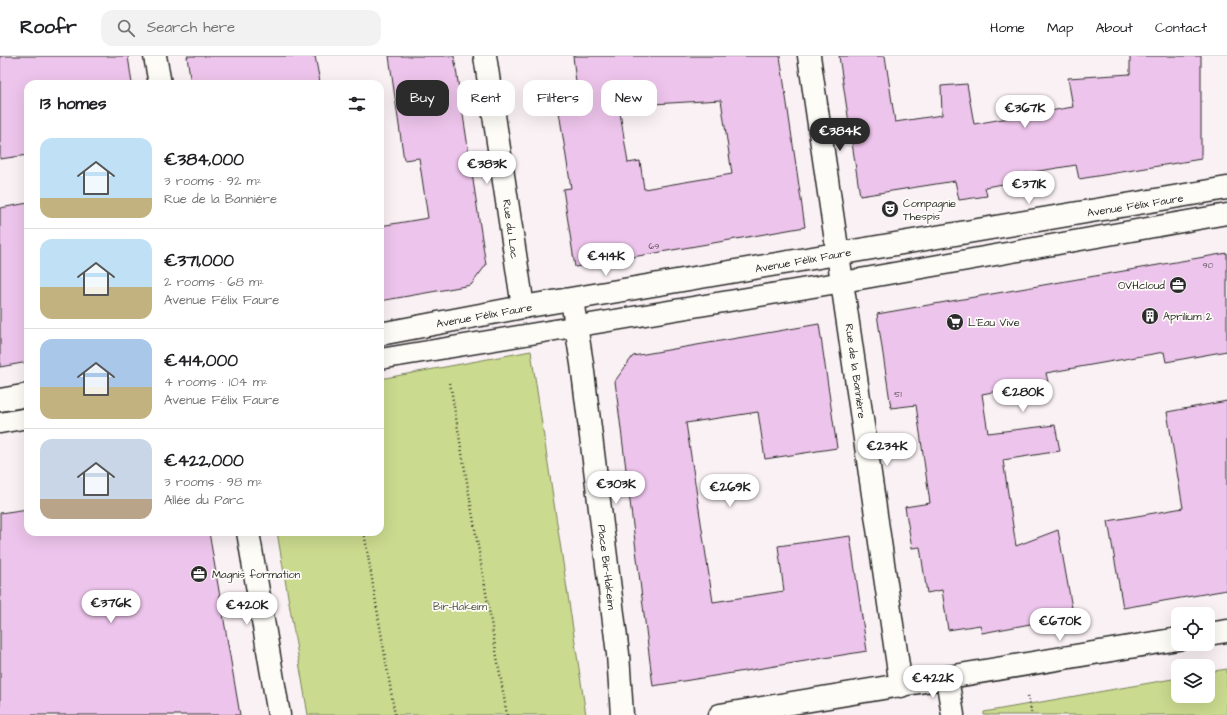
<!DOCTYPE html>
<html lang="en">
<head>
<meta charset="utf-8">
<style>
  body { margin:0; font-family:"Architects Daughter",sans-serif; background:#f2f2f2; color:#202124; height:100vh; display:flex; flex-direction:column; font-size:15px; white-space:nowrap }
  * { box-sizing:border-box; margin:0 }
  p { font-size:13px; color:#757577 }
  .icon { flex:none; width:22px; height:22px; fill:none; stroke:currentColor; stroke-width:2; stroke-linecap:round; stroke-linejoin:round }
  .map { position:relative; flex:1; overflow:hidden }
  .drawer { position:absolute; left:24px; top:24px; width:360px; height:456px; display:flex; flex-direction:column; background:#fff; border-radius:12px; box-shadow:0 4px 16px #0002 }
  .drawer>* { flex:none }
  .banner { position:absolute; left:396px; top:24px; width:380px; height:36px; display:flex; gap:8px }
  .fabs { position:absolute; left:1171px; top:551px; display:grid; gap:8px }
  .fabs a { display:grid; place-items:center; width:44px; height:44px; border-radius:8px; background:#fff; box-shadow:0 4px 16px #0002; font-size:20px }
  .price { position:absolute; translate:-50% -34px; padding:0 9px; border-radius:14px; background:#fff; color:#222; font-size:13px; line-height:26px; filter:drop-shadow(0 1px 2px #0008) }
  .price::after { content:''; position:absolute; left:50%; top:24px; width:12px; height:9px; margin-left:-6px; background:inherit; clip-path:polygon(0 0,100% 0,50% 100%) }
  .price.active { background:#2b2b2b; color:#fff }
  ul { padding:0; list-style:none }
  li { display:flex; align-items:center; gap:12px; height:100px; padding:0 16px }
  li+li { border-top:1px solid #e0e0e0 }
  li span { display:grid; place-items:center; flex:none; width:112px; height:80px; border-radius:12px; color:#555 }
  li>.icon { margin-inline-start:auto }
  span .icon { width:48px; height:48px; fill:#fffc; stroke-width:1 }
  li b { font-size:17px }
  h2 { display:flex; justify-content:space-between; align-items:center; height:48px; padding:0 16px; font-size:17px }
  .chip { padding:0 14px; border-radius:12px; background:#fff; box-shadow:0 4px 16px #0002; font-size:14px; line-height:36px }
  .chip.active { background:#2b2b2b; color:#fff }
  header { display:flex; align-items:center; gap:24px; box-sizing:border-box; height:56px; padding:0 20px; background:#fff; border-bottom:1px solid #e0e0e0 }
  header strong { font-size:19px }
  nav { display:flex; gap:22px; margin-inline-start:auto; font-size:14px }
  .search { width:280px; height:36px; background:#f2f2f2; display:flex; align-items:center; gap:10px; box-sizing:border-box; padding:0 14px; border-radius:12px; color:#757577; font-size:15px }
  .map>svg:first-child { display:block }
</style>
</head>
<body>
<header>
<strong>Roofr</strong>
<div class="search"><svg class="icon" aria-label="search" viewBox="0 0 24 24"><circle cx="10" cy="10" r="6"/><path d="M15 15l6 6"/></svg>Search here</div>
<nav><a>Home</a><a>Map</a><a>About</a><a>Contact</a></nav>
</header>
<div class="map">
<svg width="1227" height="659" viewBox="0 0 1227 659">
  <rect width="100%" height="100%" fill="#faf1f5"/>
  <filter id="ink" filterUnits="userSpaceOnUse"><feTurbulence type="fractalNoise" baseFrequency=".025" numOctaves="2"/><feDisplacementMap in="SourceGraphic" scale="8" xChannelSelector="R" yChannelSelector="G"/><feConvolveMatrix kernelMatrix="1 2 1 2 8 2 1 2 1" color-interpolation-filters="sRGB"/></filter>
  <g filter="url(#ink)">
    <path fill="#cada8e" stroke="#7a825c" d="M 531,295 L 586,659 L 308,659 L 277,476 L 380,476 L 380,323 Z
      M 1227,613 L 1227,659 L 984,659 L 984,656 L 1178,622 L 1178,640 L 1208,640 L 1208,616 Z"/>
    <path fill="#edc4eb" stroke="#2b2b2b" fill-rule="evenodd" d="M 0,0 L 128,0 L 132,28 L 28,28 L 28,99 L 0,103 Z
      M 187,0 L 315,0 L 320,26 L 304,28 L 191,28 Z
      M 389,0 L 454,0 L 486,209 L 471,229 L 380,245 L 380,170 L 428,162 L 419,102 L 404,104 Z
      M 573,0 L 780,0 L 805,171 L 575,211 L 563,133 L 571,132 L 559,56 L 579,53 ZM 721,44 L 732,118 L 644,133 L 640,105 L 628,107 L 619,50 Z
      M 839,0 L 885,0 L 895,66 L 942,59 L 941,30 L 967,28 L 974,68 L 1073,51 L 1068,22 L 1130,18 L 1130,0 L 1201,0 L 1201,103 L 1079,123 L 1076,109 L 1021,118 L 1022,125 L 985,131 L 987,140 L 959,144 L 955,125 L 860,140 Z
      M 28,147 L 28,306 L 0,311 L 0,152 Z
      M 1227,197 L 1227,295 L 1166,306 L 1164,296 L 1046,317 L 1048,326 L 982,338 L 988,377 L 1055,369 L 1060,395 L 1003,404 L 1016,490 L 1058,474 L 1072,552 L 1040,558 L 1041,566 L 982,577 L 980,569 L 948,574 L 942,534 L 927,537 L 920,491 L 912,492 L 905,451 L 930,447 L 916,349 L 891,352 L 877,258 Z
      M 819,268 L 837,392 L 765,403 L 758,356 L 686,367 L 713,546 L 784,535 L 778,490 L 850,480 L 867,595 L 653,630 L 615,325 L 633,300 Z
      M 1227,345 L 1227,534 L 1123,552 L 1108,465 L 1183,452 L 1167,356 Z
      M 28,453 L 28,476 L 209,476 L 240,659 L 0,659 L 0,457 Z"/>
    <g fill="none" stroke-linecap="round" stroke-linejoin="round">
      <g stroke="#2b2b2b" stroke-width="23">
        <path id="service" d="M 380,303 L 843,226 L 1227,158
          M 0,367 L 28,362"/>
      </g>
      <g stroke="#2b2b2b" stroke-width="25">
        <path id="minor" d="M 155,0 L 160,28
          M 485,0 L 523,251
          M 809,0 L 901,630
          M 572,244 L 582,308 L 618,598 L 622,659
          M 248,476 L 279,659
          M 1208,578 L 1227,575
          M 947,622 L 953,659
          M 720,659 L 1178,583"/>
      </g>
      <g stroke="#2b2b2b" stroke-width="25">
        <path id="secondary" d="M 380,278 L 523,251 L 1227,132
          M 0,344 L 28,339"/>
      </g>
      <path stroke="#2b2b2b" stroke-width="2.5" stroke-dasharray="1 3" stroke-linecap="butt" d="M 450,327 L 507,659
        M 364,476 L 395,659
        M 1028,640 L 1032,659"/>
      <use href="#service" stroke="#fdfcf7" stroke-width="20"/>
      <use href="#minor" stroke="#fdfcf7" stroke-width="22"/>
      <use href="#secondary" stroke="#fdfcf7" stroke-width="22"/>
    </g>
  </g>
  <defs>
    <g id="theatre-disc" transform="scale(0.9)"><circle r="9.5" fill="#2b2b2b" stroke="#fdfcf7"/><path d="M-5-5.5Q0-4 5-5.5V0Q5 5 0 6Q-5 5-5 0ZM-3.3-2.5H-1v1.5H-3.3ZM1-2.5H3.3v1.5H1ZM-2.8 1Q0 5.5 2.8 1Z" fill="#fff"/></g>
    <g id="office-disc" transform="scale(0.9)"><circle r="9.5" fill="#2b2b2b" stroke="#fdfcf7"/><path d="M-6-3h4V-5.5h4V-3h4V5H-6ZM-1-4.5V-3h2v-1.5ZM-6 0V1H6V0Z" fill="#fff"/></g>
    <g id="building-disc" transform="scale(0.9)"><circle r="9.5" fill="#2b2b2b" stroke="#fdfcf7"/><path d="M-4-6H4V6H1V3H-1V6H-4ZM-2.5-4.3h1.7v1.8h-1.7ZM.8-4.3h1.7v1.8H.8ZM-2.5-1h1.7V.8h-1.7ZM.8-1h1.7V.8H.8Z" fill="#fff"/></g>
    <g id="supermarket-disc" transform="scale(0.9)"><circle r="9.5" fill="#2b2b2b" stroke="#fdfcf7"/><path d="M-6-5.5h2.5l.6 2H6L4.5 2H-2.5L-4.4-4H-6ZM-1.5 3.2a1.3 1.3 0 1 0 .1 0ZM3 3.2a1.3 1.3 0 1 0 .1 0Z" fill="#fff"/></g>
  </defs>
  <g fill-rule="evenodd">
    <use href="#theatre-disc" x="890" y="153"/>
    <use href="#office-disc" x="1178" y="229"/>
    <use href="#building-disc" x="1150" y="260"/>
    <use href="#supermarket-disc" x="955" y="266"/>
    <use href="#office-disc" x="199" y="518"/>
  </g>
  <g text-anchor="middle" stroke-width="3.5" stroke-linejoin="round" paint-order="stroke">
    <g font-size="9" fill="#5c515b">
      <text x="654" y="193">69</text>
      <text x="1208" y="212">90</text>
      <text x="898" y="341">51</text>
    </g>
    <g font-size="11" fill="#2b2b2b" stroke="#fdfcf7" text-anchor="start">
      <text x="903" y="151">Compagnie<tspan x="903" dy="13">Thespis</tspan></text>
      <text x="1165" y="233" text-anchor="end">OVHcloud</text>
      <text x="1163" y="264">Aprilium 2</text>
      <text x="968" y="270">L'Eau Vive</text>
      <text x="212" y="522">Magnis formation</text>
    </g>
    <g font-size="11" fill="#2b2b2b" stroke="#fdfcf7">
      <text transform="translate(1135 149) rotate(-9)" y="4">Avenue Félix Faure</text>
      <text transform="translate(511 173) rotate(82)" y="4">Rue du Lac</text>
      <text transform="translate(803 204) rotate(-10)" y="4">Avenue Félix Faure</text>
      <text transform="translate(484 259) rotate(-10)" y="4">Avenue Félix Faure</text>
      <text transform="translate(856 315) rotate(82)" y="4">Rue de la Bannière</text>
      <text transform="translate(607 511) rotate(83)" y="4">Place Bir-Hakeim</text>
    </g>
    <g font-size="11" fill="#535744" stroke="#fdfcf7">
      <text x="460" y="554">Bir-Hakeim</text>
    </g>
  </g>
</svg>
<div class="fabs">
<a><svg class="icon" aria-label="locate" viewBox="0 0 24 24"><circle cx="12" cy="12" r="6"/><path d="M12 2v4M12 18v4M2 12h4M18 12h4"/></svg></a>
<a><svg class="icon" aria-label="layers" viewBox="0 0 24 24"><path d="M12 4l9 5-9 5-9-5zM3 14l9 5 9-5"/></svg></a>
</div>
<b class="price" style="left:1025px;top:73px">€367K</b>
<b class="price active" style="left:840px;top:96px">€384K</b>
<b class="price" style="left:487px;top:129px">€383K</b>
<b class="price" style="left:1029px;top:149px">€371K</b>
<b class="price" style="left:606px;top:221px">€414K</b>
<b class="price" style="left:1023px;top:357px">€280K</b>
<b class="price" style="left:887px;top:411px">€234K</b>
<b class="price" style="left:616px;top:449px">€303K</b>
<b class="price" style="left:730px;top:452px">€269K</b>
<b class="price" style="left:111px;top:568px">€376K</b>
<b class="price" style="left:247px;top:570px">€420K</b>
<b class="price" style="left:1060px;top:586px">€670K</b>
<b class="price" style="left:933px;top:643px">€422K</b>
<div class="banner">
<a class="chip active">Buy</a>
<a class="chip">Rent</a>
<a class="chip">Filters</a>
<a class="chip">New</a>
</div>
<section class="drawer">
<h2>13 homes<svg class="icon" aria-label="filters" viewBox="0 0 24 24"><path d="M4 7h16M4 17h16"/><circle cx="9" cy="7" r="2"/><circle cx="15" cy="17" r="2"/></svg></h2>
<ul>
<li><span style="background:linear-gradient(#bfe0f5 75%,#c2b280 0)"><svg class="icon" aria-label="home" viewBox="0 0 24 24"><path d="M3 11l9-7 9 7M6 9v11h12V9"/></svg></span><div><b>€384,000</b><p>3 rooms · 92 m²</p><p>Rue de la Bannière</p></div></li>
<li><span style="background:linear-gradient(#bfe0f5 60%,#c2b280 0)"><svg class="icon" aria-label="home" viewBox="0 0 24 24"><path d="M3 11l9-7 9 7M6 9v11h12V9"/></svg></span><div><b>€371,000</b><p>2 rooms · 68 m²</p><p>Avenue Félix Faure</p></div></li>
<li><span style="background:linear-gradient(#a9c7e8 60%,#c2b280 0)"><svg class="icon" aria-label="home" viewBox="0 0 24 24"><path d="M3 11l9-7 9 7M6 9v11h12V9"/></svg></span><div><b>€414,000</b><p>4 rooms · 104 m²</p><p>Avenue Félix Faure</p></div></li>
<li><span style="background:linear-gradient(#c9d6e8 75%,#b9a48a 0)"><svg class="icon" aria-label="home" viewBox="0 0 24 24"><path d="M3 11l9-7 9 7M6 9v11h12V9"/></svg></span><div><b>€422,000</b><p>3 rooms · 98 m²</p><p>Allée du Parc</p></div></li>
</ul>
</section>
</div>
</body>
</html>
